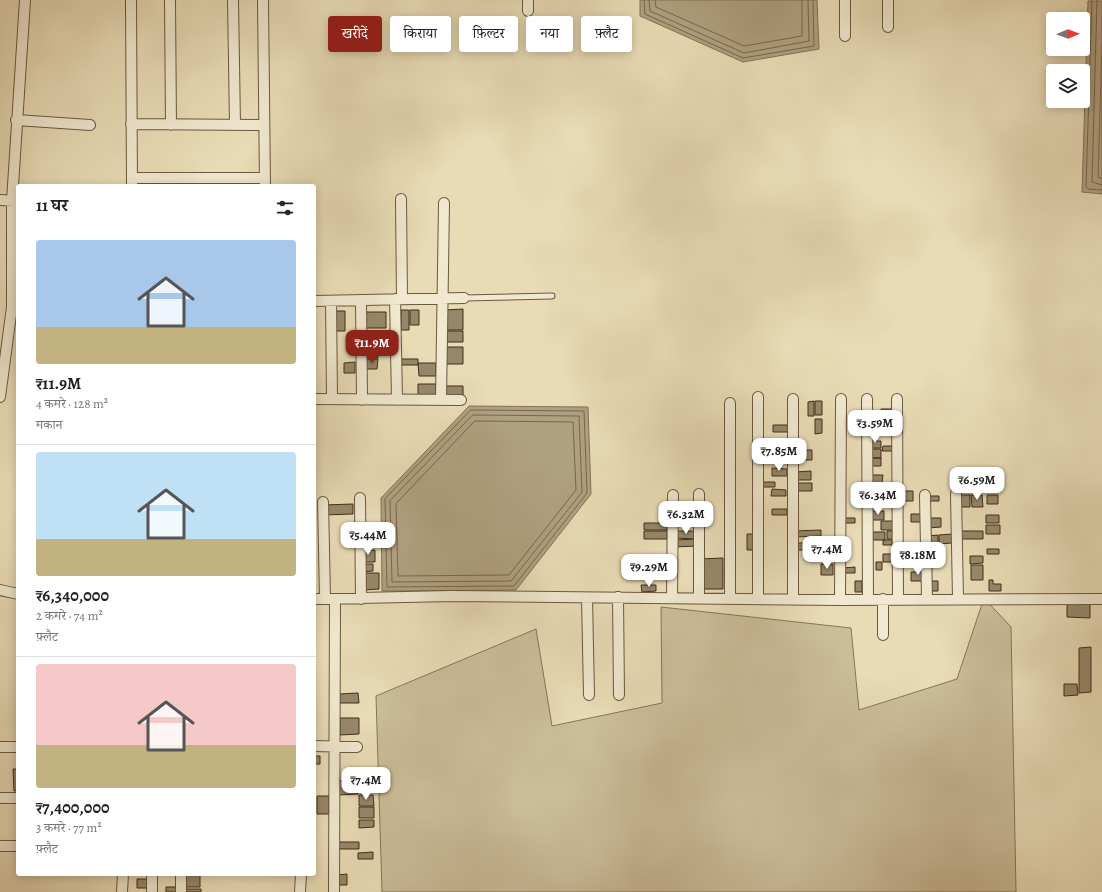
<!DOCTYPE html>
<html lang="hi">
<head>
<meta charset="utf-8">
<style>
  body { margin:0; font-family:Alegreya,"Noto Serif Devanagari",serif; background:#f6f6f6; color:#222; height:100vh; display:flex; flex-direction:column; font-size:15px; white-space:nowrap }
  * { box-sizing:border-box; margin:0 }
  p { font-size:13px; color:#767676 }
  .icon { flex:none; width:22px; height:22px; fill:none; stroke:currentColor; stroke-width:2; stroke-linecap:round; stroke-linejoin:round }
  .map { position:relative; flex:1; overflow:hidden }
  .sheet { position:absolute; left:16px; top:184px; width:300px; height:692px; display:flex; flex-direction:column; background:#fff; border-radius:4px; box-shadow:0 2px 10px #0003 }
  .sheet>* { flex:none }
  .guide { position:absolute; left:328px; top:16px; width:380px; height:36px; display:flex; gap:8px }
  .needle { width:26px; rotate:89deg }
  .controls { position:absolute; left:1046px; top:12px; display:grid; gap:8px }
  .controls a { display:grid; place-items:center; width:44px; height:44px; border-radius:4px; background:#fff; box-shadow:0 2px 10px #0003; font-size:20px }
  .price { position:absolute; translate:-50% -34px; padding:0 9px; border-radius:8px; background:#fff; color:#222; font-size:13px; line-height:26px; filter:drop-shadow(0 1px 2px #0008) }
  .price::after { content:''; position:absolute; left:50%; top:24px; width:12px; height:9px; margin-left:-6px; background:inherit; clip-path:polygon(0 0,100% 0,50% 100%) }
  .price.selected { background:#8f2418; color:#fff }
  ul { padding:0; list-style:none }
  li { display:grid; align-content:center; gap:8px; height:212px; padding:0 20px }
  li+li { border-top:1px solid #e0e0e0 }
  li span { display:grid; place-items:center; height:124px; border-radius:4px; color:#555 }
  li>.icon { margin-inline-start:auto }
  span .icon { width:72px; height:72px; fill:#fffc; stroke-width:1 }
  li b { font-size:17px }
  h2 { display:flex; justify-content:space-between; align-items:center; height:48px; padding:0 20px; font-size:17px }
  .chip { padding:0 14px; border-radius:4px; background:#fff; box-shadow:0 2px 10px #0003; font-size:14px; line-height:36px }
  .chip.selected { background:#8f2418; color:#fff }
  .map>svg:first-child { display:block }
</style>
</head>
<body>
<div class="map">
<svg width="1102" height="892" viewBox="0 0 1102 892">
  <rect width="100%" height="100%" fill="#e8dbb5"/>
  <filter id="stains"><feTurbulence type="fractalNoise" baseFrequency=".005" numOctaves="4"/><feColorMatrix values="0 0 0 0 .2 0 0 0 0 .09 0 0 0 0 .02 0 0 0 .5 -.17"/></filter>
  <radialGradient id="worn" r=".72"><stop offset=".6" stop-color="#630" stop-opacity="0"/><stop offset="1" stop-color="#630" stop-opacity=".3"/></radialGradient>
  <path fill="#cbbd9a" stroke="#867559" d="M 984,598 L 1011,627 L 1016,892 L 382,892 L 376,696 L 536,629 L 552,726 L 662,703 L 661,607 L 851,628 L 859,710 L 957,679 Z"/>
  <path fill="#afa080" stroke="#837256" d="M 640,0 L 817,0 L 819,49 L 743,62 L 640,16 Z
    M 1088,1 L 1102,1 L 1102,194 L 1082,192 Z
    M 469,406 L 588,407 L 591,494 L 516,590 L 382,591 L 381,498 Z"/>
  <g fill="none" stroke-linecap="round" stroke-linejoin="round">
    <path stroke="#78664c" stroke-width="1" d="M 644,0 L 645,14 L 743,58 L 814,46 L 813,0
      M 649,0 L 650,11 L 744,53 L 809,41 L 808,0
      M 655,0 L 656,7 L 744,46 L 802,36 L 802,0
      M 1092,0 L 1086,187 L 1088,189 L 1102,190
      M 1097,0 L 1092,182 L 1102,185
      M 1102,44 L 1098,177 L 1102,179
      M 471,410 L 584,411 L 587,493 L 514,586 L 387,587 L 385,499 Z
      M 473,415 L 579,416 L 582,492 L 511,581 L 392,582 L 390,501 Z
      M 475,421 L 573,422 L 576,490 L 509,575 L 398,576 L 396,504 Z"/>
  </g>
  <path fill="#97876a" stroke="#402d18" d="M 463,309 L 463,330 L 444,330 L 444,310 Z
    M 401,310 L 409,310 L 409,330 L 401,330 Z
    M 410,310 L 419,310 L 419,325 L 410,325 Z
    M 333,311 L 345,311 L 345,331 L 332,331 Z
    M 366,312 L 386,312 L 386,328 L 366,328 Z
    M 444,331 L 463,331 L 463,342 L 444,342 Z
    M 366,347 L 377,347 L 378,358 L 366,358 Z
    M 445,347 L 463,347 L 463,364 L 445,364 Z
    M 366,359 L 378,359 L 377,369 L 366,369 Z
    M 400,359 L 418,359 L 418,365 L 400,365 Z
    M 355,362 L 355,373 L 344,373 L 344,363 Z
    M 418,363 L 436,363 L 436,376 L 419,376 Z
    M 418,384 L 436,384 L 436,398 L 418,398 Z
    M 445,386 L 463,386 L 463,398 L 445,398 Z
    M 814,401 L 814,416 L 808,416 L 808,402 Z
    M 815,401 L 822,401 L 822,415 L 815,415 Z
    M 881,409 L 893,409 L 892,413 L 881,413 Z
    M 815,419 L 822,419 L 822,433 L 815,434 Z
    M 773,425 L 787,425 L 788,432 L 773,432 Z
    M 869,441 L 881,441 L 881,448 L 869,448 Z
    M 883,446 L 894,446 L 894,451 L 882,451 Z
    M 870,449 L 881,449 L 881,458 L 870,458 Z
    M 797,450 L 812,450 L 812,460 L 797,460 Z
    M 870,458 L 881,458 L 881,466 L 870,466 Z
    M 772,468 L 787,469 L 787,476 L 772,476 Z
    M 811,471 L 811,480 L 795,480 L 795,472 Z
    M 871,475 L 883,475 L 882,483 L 871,483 Z
    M 761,482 L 775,482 L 775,487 L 761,487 Z
    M 797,483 L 812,483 L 812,491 L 797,491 Z
    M 772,489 L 786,490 L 786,496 L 771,496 Z
    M 900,491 L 913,491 L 913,501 L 900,501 Z
    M 959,495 L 970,495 L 970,507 L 959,507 Z
    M 971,495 L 982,495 L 983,507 L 972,507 Z
    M 987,495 L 998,495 L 998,504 L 987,504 Z
    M 928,496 L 939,496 L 939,501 L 928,501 Z
    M 353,504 L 353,514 L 324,515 L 323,505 Z
    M 772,509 L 787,509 L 787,515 L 772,515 Z
    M 872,511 L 884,511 L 884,520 L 872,520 Z
    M 911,514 L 925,514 L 924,522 L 911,522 Z
    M 986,515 L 999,515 L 999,523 L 986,523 Z
    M 843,518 L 855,518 L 855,523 L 843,523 Z
    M 928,518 L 941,518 L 941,527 L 928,528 Z
    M 881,521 L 893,521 L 893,530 L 881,530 Z
    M 644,523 L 667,523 L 667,530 L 644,530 Z
    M 361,525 L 374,525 L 373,541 L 361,540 Z
    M 986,525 L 1000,525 L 1000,534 L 986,534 Z
    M 821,530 L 821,536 L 794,537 L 794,531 Z
    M 644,531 L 667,531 L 667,539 L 644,539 Z
    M 674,531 L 697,531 L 697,539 L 674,538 Z
    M 887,531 L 897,531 L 897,539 L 887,539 Z
    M 960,531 L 983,531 L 983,539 L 960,539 Z
    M 872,532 L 885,532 L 885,540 L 872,540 Z
    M 747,534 L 755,534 L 754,550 L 747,550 Z
    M 952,534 L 952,543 L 939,544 L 939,535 Z
    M 938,535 L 938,545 L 929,545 L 931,541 L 927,541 L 926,536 Z
    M 698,539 L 698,546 L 673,547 L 673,540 Z
    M 883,540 L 892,540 L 892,545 L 883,545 Z
    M 794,543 L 808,543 L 808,550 L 794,550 Z
    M 987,549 L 999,549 L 999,554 L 987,554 Z
    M 362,550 L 375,550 L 375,562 L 362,562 Z
    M 883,554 L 894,554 L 894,562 L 883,562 Z
    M 970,556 L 983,556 L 983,563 L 970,564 Z
    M 723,558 L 723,589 L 700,589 L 700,559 Z
    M 876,562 L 882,562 L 882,570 L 876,570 Z
    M 642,563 L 666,563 L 666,571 L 642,571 Z
    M 361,564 L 373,564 L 373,571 L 361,572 Z
    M 821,564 L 833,564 L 833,575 L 821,575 Z
    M 971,565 L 983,565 L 983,580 L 971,580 Z
    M 855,567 L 855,573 L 843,573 L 843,568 Z
    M 911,572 L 925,572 L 925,581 L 911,581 Z
    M 361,573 L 379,573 L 379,589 L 362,590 Z
    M 989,580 L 993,580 L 993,584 L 1001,584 L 1001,591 L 989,591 Z
    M 855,581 L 862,581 L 862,592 L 855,592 Z
    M 931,581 L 938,581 L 938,591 L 931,591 Z
    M 641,585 L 656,585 L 656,591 L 642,592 Z
    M 1067,603 L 1090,603 L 1090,618 L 1067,617 Z
    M 1091,647 L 1091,692 L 1079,693 L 1079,648 Z
    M 1064,684 L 1077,684 L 1078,695 L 1064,696 Z
    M 358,693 L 359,703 L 339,703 L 339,694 Z
    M 340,718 L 359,718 L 359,734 L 340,735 Z
    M 314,756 L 320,756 L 320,764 L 314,764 Z
    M 13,769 L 18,769 L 18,791 L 14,791 Z
    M 357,780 L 358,794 L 337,795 L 337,781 Z
    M 359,795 L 373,795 L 374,806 L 359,806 Z
    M 317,796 L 329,796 L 329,814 L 317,814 Z
    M 359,807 L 374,807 L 374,818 L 359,818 Z
    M 359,820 L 374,820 L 374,827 L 359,828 Z
    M 337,842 L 359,842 L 359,849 L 337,849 Z
    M 373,852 L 373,859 L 358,859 L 358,853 Z
    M 185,874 L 200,874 L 200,887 L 185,887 Z
    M 347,874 L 347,885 L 336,885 L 336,875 Z
    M 137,879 L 150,879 L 150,888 L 137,888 Z
    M 166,887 L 178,887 L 178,892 L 166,892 Z
    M 185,889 L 201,889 L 201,892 L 185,892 Z"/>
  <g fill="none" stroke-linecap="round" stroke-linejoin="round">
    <g stroke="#6a583f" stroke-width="7">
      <path id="lane" d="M 464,298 L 552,296"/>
    </g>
    <g stroke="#6a583f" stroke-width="12">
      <path id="street" d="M 131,0 L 132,186
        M 170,0 L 171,125
        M 233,0 L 235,125
        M 263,0 L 265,186
        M 845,0 L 845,36
        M 528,11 L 528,0
        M 888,27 L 888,0
        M 16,120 L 90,125
        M 131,124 L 264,125
        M 132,178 L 265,178
        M 401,199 L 402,299
        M 0,200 L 18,201
        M 395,299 L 397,400
        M 361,300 L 362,400
        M 314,301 L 464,298
        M 331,301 L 332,399
        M 0,397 L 12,307 L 12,201 L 25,0
        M 758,397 L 758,599
        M 314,399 L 461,400
        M 793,399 L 793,599
        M 867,399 L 868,599
        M 897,399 L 898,599
        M 441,400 L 444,203
        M 699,494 L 699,599
        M 956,494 L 958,598
        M 925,495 L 927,598
        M 360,498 L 361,599
        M 323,502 L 325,598
        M 0,590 L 18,594
        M 618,597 L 619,695
        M 587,598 L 589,695
        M 672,598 L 673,495
        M 314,599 L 451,596 L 840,600 L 1102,599
        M 730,599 L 730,403
        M 883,599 L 883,635
        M 840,600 L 841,399
        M 314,746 L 357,747
        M 0,747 L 18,747
        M 0,798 L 18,798
        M 0,846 L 18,846
        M 122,892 L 123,874
        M 152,892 L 152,874
        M 181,892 L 181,874
        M 300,892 L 301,874
        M 334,892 L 335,599"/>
    </g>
    <use href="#lane" stroke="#f0e8cf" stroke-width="5"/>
    <use href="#street" stroke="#f0e8cf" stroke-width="10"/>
  </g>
  <rect width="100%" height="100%" filter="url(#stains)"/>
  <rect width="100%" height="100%" fill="url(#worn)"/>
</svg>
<div class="controls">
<a><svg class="needle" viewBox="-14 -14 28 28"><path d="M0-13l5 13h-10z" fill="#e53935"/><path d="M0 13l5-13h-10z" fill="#767676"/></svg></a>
<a><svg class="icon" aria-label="layers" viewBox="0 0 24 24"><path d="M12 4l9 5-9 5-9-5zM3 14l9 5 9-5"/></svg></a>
</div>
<b class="price selected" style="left:372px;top:364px">₹11.9M</b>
<b class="price" style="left:875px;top:444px">₹3.59M</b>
<b class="price" style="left:779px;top:472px">₹7.85M</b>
<b class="price" style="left:977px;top:501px">₹6.59M</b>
<b class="price" style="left:878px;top:516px">₹6.34M</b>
<b class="price" style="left:686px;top:535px">₹6.32M</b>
<b class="price" style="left:368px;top:556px">₹5.44M</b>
<b class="price" style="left:827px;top:570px">₹7.4M</b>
<b class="price" style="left:918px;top:576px">₹8.18M</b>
<b class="price" style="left:649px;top:588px">₹9.29M</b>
<b class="price" style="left:366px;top:801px">₹7.4M</b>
<div class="guide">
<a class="chip selected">खरीदें</a>
<a class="chip">किराया</a>
<a class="chip">फ़िल्टर</a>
<a class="chip">नया</a>
<a class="chip">फ़्लैट</a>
</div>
<section class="sheet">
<h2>11 घर<svg class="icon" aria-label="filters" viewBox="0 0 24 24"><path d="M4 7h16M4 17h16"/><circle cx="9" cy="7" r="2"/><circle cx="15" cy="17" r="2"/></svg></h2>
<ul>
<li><span style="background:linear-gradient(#a9c7e8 70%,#c2b280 0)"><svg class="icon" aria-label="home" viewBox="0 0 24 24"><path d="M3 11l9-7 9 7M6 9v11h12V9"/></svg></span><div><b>₹11.9M</b><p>4 कमरे · 128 m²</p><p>मकान</p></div></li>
<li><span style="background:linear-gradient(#bfe0f5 70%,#c2b280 0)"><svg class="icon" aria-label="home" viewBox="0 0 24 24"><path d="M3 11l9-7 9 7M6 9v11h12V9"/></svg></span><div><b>₹6,340,000</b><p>2 कमरे · 74 m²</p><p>फ़्लैट</p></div></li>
<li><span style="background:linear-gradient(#f6c9c9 65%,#c2b280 0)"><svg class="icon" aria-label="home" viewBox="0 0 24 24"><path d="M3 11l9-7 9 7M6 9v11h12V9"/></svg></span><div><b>₹7,400,000</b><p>3 कमरे · 77 m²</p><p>फ़्लैट</p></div></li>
</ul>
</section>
</div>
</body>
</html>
